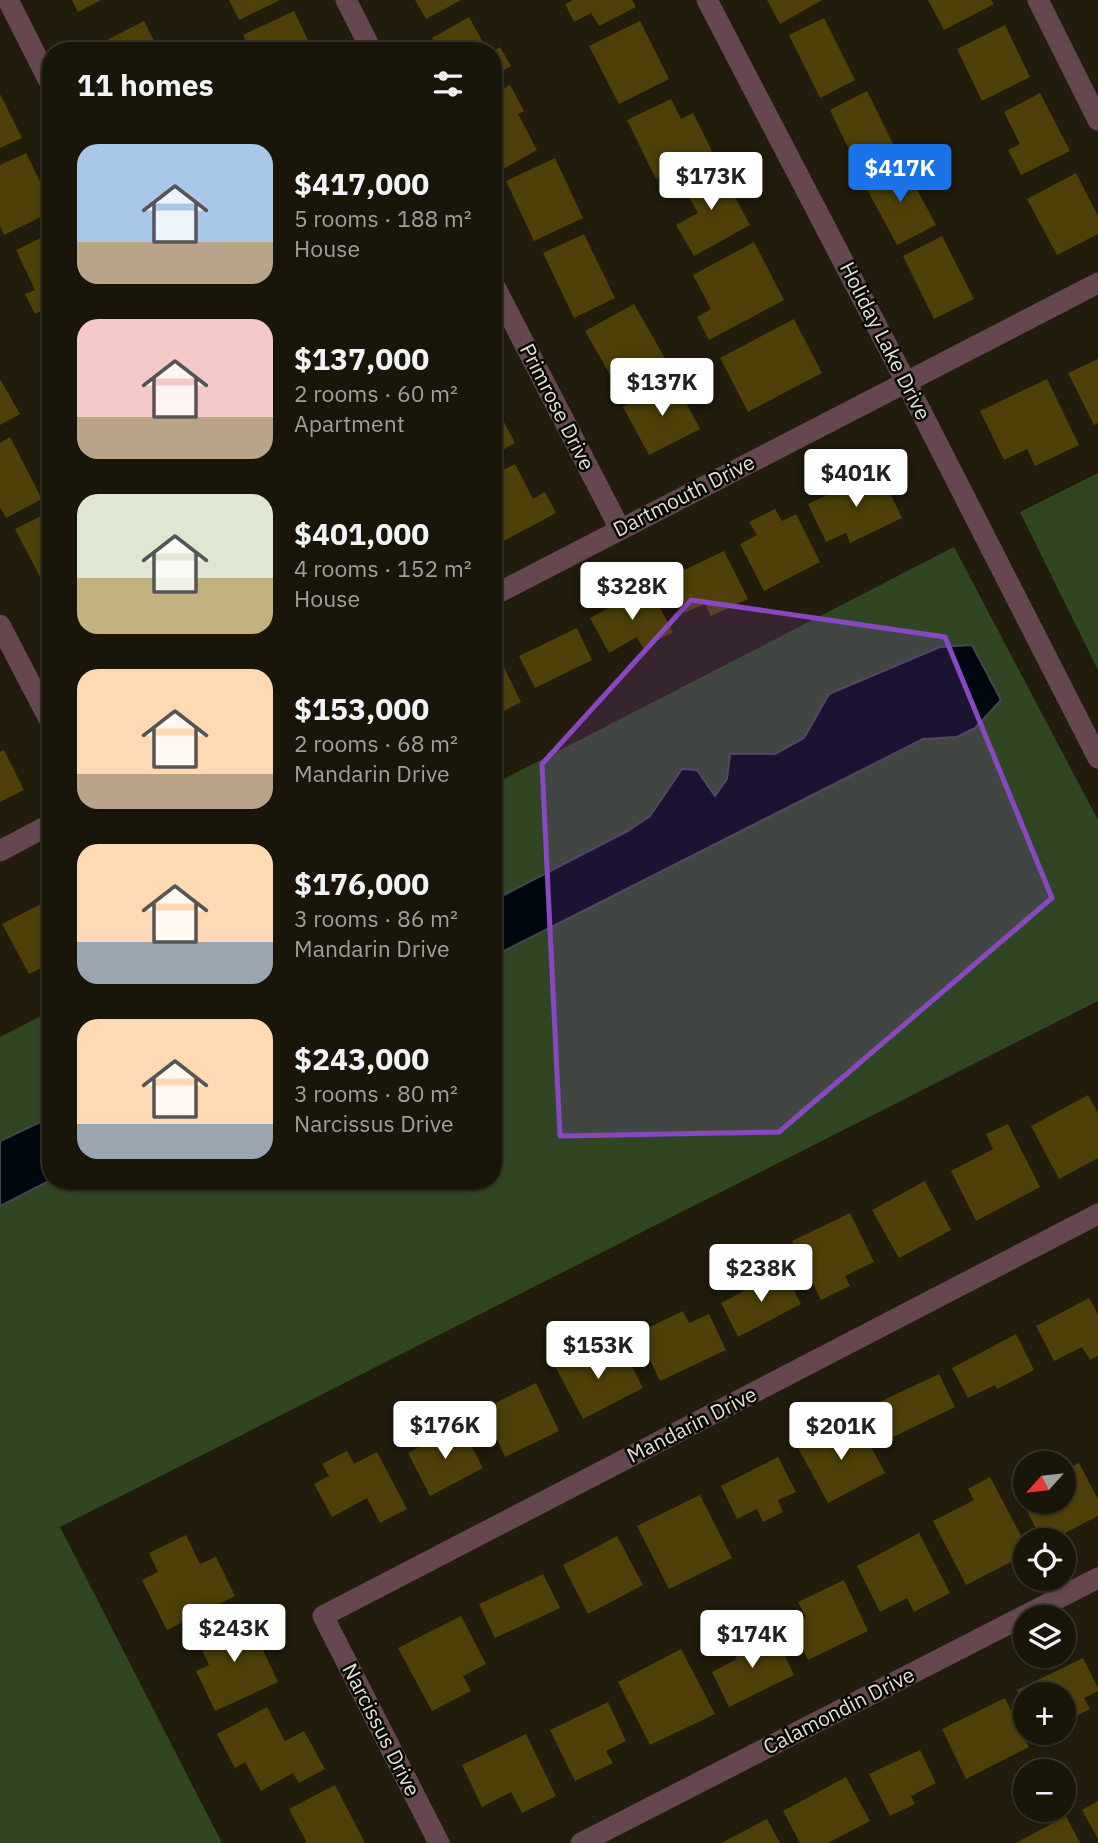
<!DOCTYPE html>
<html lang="en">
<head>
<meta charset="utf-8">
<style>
  body { margin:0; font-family:"IBM Plex Sans",sans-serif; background:#262216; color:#f1f3f6; height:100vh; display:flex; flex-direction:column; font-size:26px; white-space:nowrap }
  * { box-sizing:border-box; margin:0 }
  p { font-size:23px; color:#9f9f9c }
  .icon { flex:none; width:38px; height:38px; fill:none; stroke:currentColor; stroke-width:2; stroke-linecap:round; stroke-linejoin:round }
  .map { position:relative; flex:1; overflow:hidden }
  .side { position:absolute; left:42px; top:42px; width:460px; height:1148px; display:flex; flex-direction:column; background:#191508; border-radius:28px; box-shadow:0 2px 5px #0004,0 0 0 2px #373429 }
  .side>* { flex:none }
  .needle { width:46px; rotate:243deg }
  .fabs { position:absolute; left:1013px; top:1451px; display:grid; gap:14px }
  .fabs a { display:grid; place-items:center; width:63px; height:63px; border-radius:50%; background:#191508; box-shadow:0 2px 5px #0004,0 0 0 2px #373429; font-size:35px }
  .price { position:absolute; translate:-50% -60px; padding:0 16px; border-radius:7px; background:#fff; color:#222; font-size:23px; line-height:46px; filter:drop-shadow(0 2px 4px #0008) }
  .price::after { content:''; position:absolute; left:50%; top:42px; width:21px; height:16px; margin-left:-10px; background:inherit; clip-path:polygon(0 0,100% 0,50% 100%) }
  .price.active { background:#1a73e8; color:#fff }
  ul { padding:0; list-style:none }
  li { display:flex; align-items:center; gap:21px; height:175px; padding:0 35px }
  li span { display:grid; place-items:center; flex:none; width:196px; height:140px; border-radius:21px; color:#555 }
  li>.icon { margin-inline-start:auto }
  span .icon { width:84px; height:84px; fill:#fffc; stroke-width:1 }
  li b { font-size:30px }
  h2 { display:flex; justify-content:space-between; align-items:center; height:84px; padding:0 35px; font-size:30px }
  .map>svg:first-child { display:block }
</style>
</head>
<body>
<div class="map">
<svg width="1098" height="1843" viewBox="0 0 1098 1843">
  <rect width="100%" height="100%" fill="#211c0b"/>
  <path fill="#304623" d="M 1098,473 L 1098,670 L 1020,512 Z
    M 954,547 L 1098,820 L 1098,1001 L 60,1527 L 222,1843 L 0,1843 L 0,1037 L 51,1011 L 51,1181 L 494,1181 L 494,784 Z"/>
  <path fill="#00070f" stroke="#44484a" stroke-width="2" d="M 972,645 L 1001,700 L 975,728 L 957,737 L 923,739 L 494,956 L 494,900 L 628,831 L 650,816 L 682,769 L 697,770 L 715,796 L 727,779 L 730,754 L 775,754 L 804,738 L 829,694 L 940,647 Z
    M 51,1117 L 51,1180 L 0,1206 L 0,1141 Z"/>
  <path fill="#4e4008" d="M 72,0 L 101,0 L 78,12 Z
    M 229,0 L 280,0 L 239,20 Z
    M 415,0 L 461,0 L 426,19 Z
    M 573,0 L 632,0 L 636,7 L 599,26 L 591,13 L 574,22 L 565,4 Z
    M 767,0 L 822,0 L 780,24 Z
    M 928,0 L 991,0 L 994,4 L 944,30 Z
    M 294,11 L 313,51 L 251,51 L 243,35 Z
    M 469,17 L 488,51 L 439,51 L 432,38 Z
    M 824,18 L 855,80 L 820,98 L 789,35 Z
    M 144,21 L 159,51 L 100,51 L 97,45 Z
    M 640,21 L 669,79 L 619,104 L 589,46 Z
    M 1005,25 L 1030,77 L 982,101 L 957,49 Z
    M 500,47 L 511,66 L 494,76 L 494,51 Z
    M 510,85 L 524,111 L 518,114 L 537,150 L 500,171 L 494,159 L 494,94 Z
    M 867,91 L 896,150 L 858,168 L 830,110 Z
    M 1040,93 L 1070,151 L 1021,175 L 1008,150 L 1020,144 L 1004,112 Z
    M 0,94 L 22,138 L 0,148 Z
    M 671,99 L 681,119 L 693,113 L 712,151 L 656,179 L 627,120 Z
    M 26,153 L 51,204 L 51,212 L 4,235 L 0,226 L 0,165 Z
    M 555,158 L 583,218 L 534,241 L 506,181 Z
    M 903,163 L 936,225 L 897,245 L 864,184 Z
    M 718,166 L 750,225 L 694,256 L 676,225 L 698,213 L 683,186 Z
    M 1076,173 L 1098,216 L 1098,234 L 1057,255 L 1027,199 Z
    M 51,233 L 51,306 L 35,314 L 25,294 L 35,290 L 16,250 Z
    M 584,234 L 615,298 L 574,318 L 543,253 Z
    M 942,236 L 974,299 L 934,319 L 903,256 Z
    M 754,242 L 784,300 L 709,340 L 697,317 L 711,309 L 693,275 Z
    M 634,304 L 666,360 L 617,387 L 585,331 Z
    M 794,319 L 822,373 L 748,412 L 720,358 Z
    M 1098,359 L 1098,423 L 1094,425 L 1068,373 Z
    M 0,379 L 20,414 L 0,425 Z
    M 1047,379 L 1079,445 L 1035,466 L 1027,449 L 1004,460 L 980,411 Z
    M 674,380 L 700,429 L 649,455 L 623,407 Z
    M 494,403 L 515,443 L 494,455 Z
    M 10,437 L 42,499 L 6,518 L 0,507 L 0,443 Z
    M 515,464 L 533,499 L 545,492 L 556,513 L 498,544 L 494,534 L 494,475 Z
    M 879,470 L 902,518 L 850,543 L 846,533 L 826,542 L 808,504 Z
    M 775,509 L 782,521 L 796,514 L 820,562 L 764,591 L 740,544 L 757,535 L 749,522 Z
    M 51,511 L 51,585 L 46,588 L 15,529 Z
    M 724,551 L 748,599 L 711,616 L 705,604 L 684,613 L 668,578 Z
    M 648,586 L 673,632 L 643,648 L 637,637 L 609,653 L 590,618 Z
    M 577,628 L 592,660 L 535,688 L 519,656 Z
    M 502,663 L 521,702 L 494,716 L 494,668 Z
    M 4,750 L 24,790 L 0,802 L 0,752 Z
    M 51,899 L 51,963 L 29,974 L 2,924 Z
    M 1088,1095 L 1098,1113 L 1098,1158 L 1059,1179 L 1031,1126 Z
    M 1008,1124 L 1040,1187 L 976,1221 L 951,1171 L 993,1149 L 986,1134 Z
    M 925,1181 L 951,1230 L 899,1258 L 872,1210 Z
    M 850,1213 L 874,1262 L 845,1276 L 850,1286 L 821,1300 L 792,1241 Z
    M 783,1270 L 801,1304 L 738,1337 L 721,1303 Z
    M 1089,1298 L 1098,1314 L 1098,1356 L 1090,1360 L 1082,1347 L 1054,1361 L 1036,1326 Z
    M 683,1311 L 689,1323 L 709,1314 L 726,1350 L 660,1381 L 637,1333 Z
    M 1016,1334 L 1034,1370 L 997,1389 L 995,1385 L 968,1398 L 952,1368 Z
    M 593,1346 L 601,1363 L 624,1351 L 643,1388 L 583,1419 L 555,1366 Z
    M 939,1374 L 955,1407 L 889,1439 L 873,1405 Z
    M 536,1383 L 559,1431 L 505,1457 L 483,1409 Z
    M 460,1425 L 483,1468 L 430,1496 L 408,1453 Z
    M 859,1425 L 885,1473 L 828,1503 L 797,1446 L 826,1430 L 831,1440 Z
    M 347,1451 L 354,1464 L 377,1452 L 407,1509 L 380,1523 L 367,1498 L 332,1517 L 314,1484 L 329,1476 L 322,1464 Z
    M 778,1457 L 796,1492 L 778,1500 L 783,1512 L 763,1522 L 757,1509 L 737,1519 L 721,1486 Z
    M 1079,1463 L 1098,1499 L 1098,1516 L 1051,1540 L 1042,1540 L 1024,1505 L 1031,1502 L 1064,1502 L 1064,1470 Z
    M 990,1477 L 1026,1545 L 1026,1554 L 966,1585 L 933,1521 L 974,1500 L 968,1489 Z
    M 700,1495 L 732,1558 L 669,1589 L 637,1526 Z
    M 919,1533 L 950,1593 L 914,1612 L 907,1598 L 880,1612 L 857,1566 Z
    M 186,1535 L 200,1564 L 216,1557 L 235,1596 L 167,1630 L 142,1580 L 158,1572 L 149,1553 Z
    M 617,1536 L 643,1585 L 588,1614 L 563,1565 Z
    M 543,1574 L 560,1608 L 495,1638 L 479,1604 Z
    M 844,1580 L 868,1631 L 808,1660 L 791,1625 L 806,1618 L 798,1602 Z
    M 247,1616 L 278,1682 L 215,1711 L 196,1671 L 209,1665 L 197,1639 Z
    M 461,1616 L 486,1664 L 463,1676 L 471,1691 L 432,1711 L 398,1648 Z
    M 753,1636 L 759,1648 L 777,1639 L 794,1675 L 729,1707 L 712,1672 L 737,1659 L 731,1647 Z
    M 681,1649 L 715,1714 L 650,1745 L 618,1682 Z
    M 1083,1658 L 1098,1688 L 1098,1691 L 1084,1698 L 1090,1709 L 1066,1721 L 1064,1694 L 1026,1694 L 1026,1707 L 1017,1690 Z
    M 1005,1698 L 1029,1747 L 966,1779 L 942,1729 Z
    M 608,1702 L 626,1741 L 606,1751 L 613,1763 L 575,1781 L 550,1730 Z
    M 267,1707 L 285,1741 L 304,1731 L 325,1769 L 299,1783 L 293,1773 L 261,1791 L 245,1762 L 235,1768 L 217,1734 Z
    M 526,1734 L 556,1796 L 522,1813 L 511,1792 L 482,1807 L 462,1765 Z
    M 920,1750 L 936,1783 L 911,1796 L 915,1804 L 890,1816 L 869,1774 Z
    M 846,1777 L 870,1821 L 828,1843 L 800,1843 L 783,1811 Z
    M 335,1785 L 365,1843 L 307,1843 L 289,1809 Z
    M 1098,1801 L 1098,1839 L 1082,1810 Z
    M 1066,1816 L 1080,1843 L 1016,1843 Z
    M 767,1819 L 780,1843 L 721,1843 Z"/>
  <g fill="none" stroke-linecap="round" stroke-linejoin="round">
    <path stroke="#64474f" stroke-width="21" d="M 8,0 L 51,85
      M 346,0 L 372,51
      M 707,0 L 906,382 L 1098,758
      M 1038,0 L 1098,120
      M 494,285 L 620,529
      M 494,595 L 1098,283
      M 0,625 L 51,723
      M 0,851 L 51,824
      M 439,1843 L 323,1616 L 1098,1214
      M 581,1843 L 1098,1578"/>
  </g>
  <path fill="#8a47c2" fill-opacity="0.2" stroke="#8a47c2" stroke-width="5" stroke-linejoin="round" d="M 691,600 L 945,637 L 1052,898 L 779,1132 L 560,1136 L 542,764 Z"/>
  <g text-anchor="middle" stroke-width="5" stroke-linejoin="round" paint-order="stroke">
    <g font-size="21" fill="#e2dfd4" stroke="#080702">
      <text transform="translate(885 341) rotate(63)" y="7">Holiday Lake Drive</text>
      <text transform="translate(557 407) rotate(63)" y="7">Primrose Drive</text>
      <text transform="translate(684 496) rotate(-27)" y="7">Dartmouth Drive</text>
      <text transform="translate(692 1425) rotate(-27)" y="7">Mandarin Drive</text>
      <text transform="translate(839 1711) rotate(-27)" y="7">Calamondin Drive</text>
      <text transform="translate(381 1730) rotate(63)" y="7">Narcissus Drive</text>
    </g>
  </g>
</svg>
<div class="fabs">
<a><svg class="needle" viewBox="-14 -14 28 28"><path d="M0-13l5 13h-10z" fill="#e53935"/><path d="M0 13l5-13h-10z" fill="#9f9f9c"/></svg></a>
<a><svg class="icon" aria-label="locate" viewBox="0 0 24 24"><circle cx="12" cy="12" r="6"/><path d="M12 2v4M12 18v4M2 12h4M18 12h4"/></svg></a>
<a><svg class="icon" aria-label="layers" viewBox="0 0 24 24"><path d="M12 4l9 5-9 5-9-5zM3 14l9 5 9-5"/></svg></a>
<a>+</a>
<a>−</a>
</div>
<b class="price active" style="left:900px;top:204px">$417K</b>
<b class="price" style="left:711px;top:212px">$173K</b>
<b class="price" style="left:662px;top:418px">$137K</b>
<b class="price" style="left:856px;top:509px">$401K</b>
<b class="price" style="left:632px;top:622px">$328K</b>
<b class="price" style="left:761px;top:1304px">$238K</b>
<b class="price" style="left:598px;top:1381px">$153K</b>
<b class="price" style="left:445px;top:1461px">$176K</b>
<b class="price" style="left:841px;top:1462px">$201K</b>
<b class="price" style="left:234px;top:1664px">$243K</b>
<b class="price" style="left:752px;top:1670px">$174K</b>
<section class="side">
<h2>11 homes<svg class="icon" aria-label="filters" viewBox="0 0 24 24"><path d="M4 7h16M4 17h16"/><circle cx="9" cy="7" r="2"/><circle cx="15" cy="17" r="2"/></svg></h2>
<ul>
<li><span style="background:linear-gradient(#a9c7e8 70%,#b9a48a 0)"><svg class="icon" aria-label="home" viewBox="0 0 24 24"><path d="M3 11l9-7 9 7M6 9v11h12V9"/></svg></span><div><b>$417,000</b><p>5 rooms · 188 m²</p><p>House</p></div></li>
<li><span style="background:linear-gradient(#f6c9c9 70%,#b9a48a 0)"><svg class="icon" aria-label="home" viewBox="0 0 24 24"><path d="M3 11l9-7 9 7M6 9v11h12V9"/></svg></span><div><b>$137,000</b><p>2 rooms · 60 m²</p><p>Apartment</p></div></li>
<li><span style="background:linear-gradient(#dfe7d0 60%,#c2b280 0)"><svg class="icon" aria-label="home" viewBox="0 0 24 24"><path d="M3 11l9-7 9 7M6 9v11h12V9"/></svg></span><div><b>$401,000</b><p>4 rooms · 152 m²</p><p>House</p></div></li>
<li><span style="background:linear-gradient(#ffd9b3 75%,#b9a48a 0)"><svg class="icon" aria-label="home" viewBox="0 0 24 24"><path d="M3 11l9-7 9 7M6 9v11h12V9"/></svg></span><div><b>$153,000</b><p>2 rooms · 68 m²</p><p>Mandarin Drive</p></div></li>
<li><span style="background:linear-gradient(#ffd9b3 70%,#9aa5b1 0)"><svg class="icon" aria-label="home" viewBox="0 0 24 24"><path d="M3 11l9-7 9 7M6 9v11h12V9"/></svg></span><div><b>$176,000</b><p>3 rooms · 86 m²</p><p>Mandarin Drive</p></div></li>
<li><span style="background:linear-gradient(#ffd9b3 75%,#9aa5b1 0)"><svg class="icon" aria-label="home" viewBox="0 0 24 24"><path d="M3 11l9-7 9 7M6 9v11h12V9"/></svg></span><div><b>$243,000</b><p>3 rooms · 80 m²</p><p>Narcissus Drive</p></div></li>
</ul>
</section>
</div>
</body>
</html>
